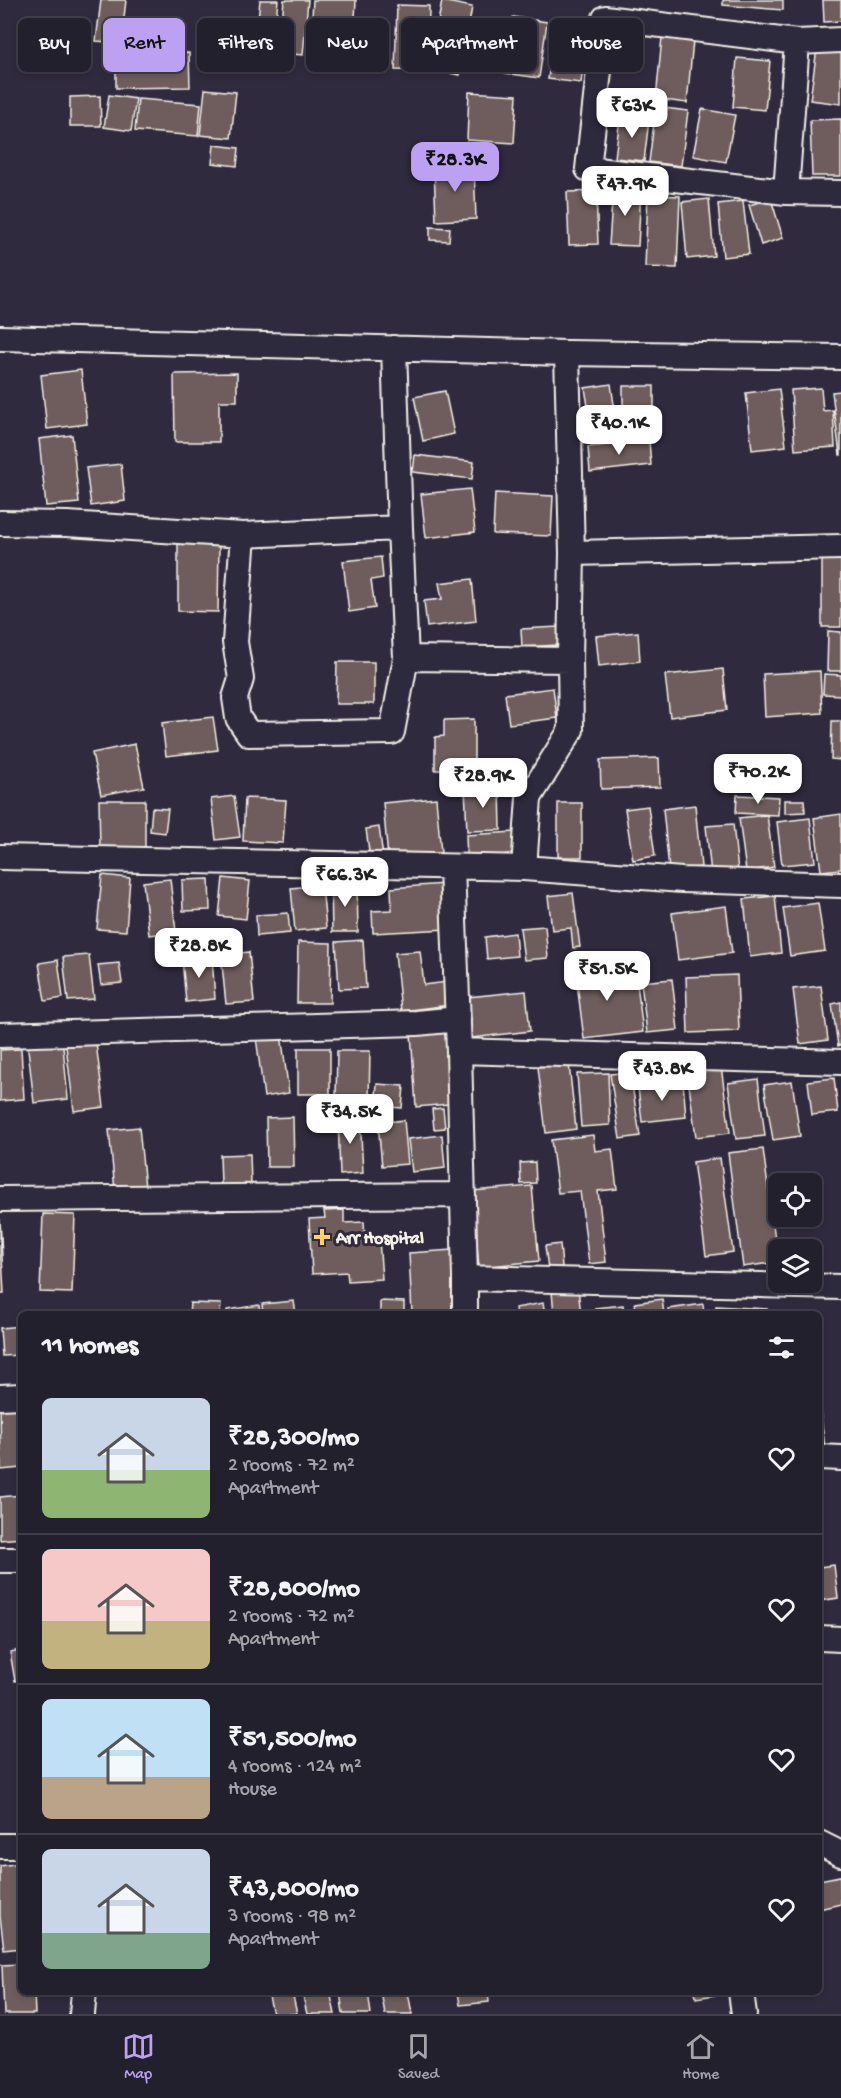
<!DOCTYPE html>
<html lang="en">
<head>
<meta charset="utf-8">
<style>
  body { margin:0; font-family:"Gochi Hand",sans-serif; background:#2b2836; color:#f1f3f6; height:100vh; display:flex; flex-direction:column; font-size:22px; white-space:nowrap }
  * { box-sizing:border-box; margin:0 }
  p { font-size:20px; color:#a3a3aa }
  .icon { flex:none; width:33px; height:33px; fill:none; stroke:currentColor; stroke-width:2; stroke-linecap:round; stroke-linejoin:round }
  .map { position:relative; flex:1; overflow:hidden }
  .side { position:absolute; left:18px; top:1311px; width:804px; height:684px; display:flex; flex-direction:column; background:#23202e; border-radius:9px; box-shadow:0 3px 9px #0003,0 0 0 2px #403e4a }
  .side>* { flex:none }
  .hud { position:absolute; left:18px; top:18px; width:806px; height:54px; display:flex; gap:12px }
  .fabs { position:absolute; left:768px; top:1173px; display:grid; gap:12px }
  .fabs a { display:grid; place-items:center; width:54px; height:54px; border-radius:9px; background:#23202e; box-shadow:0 3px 9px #0003,0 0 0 2px #403e4a; font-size:30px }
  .price { position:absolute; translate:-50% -51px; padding:0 14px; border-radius:12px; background:#fff; color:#222; font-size:20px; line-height:39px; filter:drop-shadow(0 2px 3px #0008) }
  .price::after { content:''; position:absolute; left:50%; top:36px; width:18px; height:14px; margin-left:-9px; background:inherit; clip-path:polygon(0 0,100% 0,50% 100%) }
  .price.active { background:#bca0f2; color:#111 }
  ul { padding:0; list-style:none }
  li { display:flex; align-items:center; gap:18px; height:150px; padding:0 24px }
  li+li { border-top:2px solid #403e4a }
  li span { display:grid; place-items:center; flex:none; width:168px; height:120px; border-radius:9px; color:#555 }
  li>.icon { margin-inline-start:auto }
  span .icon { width:72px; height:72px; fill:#fffc; stroke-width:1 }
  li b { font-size:26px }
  h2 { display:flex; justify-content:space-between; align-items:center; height:72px; padding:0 24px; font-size:26px }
  .chip { padding:0 21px; border-radius:9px; background:#23202e; box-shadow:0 3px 9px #0003,0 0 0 2px #403e4a; font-size:21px; line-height:54px }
  .chip.active { background:#bca0f2; color:#111 }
  .tab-bar { display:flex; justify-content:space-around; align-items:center; height:84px; border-top:2px solid #403e4a; background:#23202e; font-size:16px; color:#a3a3aa }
  .tab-bar a { display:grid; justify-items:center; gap:3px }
  .tab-bar .active { color:#bca0f2 }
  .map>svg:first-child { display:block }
</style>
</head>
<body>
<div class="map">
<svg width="841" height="2014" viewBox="0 0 841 2014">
  <rect width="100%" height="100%" fill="#2f2a3d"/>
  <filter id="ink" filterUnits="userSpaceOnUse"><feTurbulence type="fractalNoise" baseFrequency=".0167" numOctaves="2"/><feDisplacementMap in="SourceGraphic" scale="12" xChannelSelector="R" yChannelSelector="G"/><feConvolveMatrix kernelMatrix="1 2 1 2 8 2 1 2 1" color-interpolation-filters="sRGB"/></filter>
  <g filter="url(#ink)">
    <path fill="#6e5d5b" stroke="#f4f1e8" stroke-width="1.5" d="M 101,0 L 126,0 L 121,43 L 96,41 Z
      M 260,0 L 278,0 L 272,58 L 237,55 L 240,28 L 257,30 Z
      M 284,0 L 308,0 L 303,55 L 279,53 Z
      M 313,0 L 356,0 L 353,55 L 310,53 Z
      M 723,0 L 783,0 L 783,10 L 723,5 Z
      M 823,0 L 841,0 L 841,21 L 824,22 Z
      M 442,1 L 472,7 L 460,75 L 429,69 Z
      M 397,5 L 429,6 L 428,71 L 395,70 Z
      M 513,17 L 547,22 L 539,78 L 505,73 Z
      M 555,21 L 588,25 L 581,83 L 548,79 Z
      M 663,27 L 694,30 L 687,103 L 656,99 Z
      M 817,48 L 841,51 L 841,104 L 810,100 Z
      M 189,53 L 190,87 L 116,88 L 116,54 Z
      M 737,58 L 770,61 L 765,110 L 733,107 Z
      M 205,89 L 236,92 L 231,138 L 200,135 Z
      M 469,92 L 517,95 L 514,143 L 467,140 Z
      M 109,95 L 136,99 L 131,131 L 104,127 Z
      M 100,96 L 101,126 L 70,126 L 70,97 Z
      M 138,99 L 201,104 L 198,136 L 135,131 Z
      M 656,107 L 688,111 L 681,166 L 649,162 Z
      M 702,109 L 735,115 L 726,162 L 693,156 Z
      M 620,117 L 649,120 L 644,161 L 615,158 Z
      M 841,119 L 841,176 L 812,176 L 810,120 Z
      M 214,145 L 239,148 L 237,166 L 212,163 Z
      M 474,166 L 476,219 L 436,221 L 434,167 Z
      M 613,187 L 641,189 L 638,246 L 609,245 Z
      M 596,191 L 598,244 L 569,245 L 567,192 Z
      M 648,195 L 680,196 L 677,268 L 645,267 Z
      M 709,199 L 714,256 L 687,259 L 682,202 Z
      M 771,199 L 783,238 L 761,245 L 749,205 Z
      M 743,201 L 749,254 L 723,257 L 718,204 Z
      M 430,227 L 450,228 L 449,241 L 430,240 Z
      M 81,370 L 87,424 L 47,429 L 41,375 Z
      M 237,373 L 237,401 L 219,401 L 219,442 L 175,442 L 174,374 Z
      M 611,384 L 617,426 L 592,430 L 585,388 Z
      M 623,386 L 654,386 L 654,427 L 623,427 Z
      M 821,388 L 823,411 L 833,410 L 835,447 L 795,450 L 791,390 Z
      M 779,389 L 786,446 L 752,450 L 746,393 Z
      M 445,391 L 454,434 L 423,441 L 414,397 Z
      M 841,391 L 841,455 L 840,455 L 832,392 Z
      M 72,435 L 79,503 L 46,506 L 39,439 Z
      M 649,441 L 651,465 L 590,472 L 588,447 Z
      M 415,455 L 474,462 L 472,479 L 413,472 Z
      M 121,464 L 125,501 L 91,506 L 86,468 Z
      M 470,489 L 475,532 L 426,538 L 421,494 Z
      M 495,493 L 553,496 L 551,536 L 493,534 Z
      M 178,544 L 219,544 L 218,612 L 178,611 Z
      M 841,552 L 841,627 L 822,627 L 822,553 Z
      M 381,557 L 383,578 L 371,580 L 375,608 L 349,612 L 343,561 Z
      M 472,579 L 476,621 L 427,627 L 424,601 L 442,599 L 439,583 Z
      M 559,627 L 559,645 L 522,647 L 521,629 Z
      M 828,631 L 841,632 L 841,671 L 827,671 Z
      M 638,632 L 640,661 L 599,666 L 596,636 Z
      M 337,662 L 374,662 L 374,704 L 336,704 Z
      M 723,669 L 727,710 L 670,717 L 665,675 Z
      M 820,671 L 822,713 L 765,717 L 763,674 Z
      M 824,674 L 841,675 L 841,695 L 823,694 Z
      M 553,688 L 557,718 L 509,724 L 505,694 Z
      M 213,717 L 218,750 L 166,756 L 162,723 Z
      M 474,719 L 474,770 L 435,770 L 435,737 L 444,736 L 444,720 Z
      M 832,721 L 841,721 L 841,760 L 831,759 Z
      M 135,744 L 144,787 L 101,795 L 92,753 Z
      M 659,758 L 660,787 L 601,789 L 600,760 Z
      M 500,787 L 501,830 L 467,831 L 465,788 Z
      M 737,795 L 779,797 L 778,815 L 736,813 Z
      M 234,796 L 240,837 L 216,840 L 211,799 Z
      M 245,798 L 286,800 L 283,843 L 243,841 Z
      M 436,798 L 441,853 L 388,858 L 383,803 Z
      M 99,800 L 145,800 L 145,848 L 100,848 Z
      M 785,800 L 804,800 L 805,812 L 785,813 Z
      M 558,803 L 582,803 L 582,857 L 558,857 Z
      M 695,805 L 701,867 L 669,870 L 663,809 Z
      M 648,806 L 655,856 L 633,860 L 625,809 Z
      M 152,808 L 168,809 L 165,833 L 150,831 Z
      M 841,814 L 841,869 L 821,871 L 814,818 Z
      M 767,815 L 774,867 L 746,871 L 739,818 Z
      M 810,818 L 815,862 L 782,865 L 777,822 Z
      M 733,824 L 738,871 L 711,874 L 706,826 Z
      M 379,827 L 383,857 L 370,858 L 366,829 Z
      M 515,832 L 516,860 L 467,862 L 466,835 Z
      M 102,875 L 130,878 L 126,931 L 97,929 Z
      M 223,878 L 250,881 L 246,919 L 219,916 Z
      M 170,879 L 176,932 L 149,935 L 143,882 Z
      M 209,879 L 210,910 L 183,911 L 182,880 Z
      M 357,883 L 358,932 L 332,932 L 331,884 Z
      M 444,884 L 447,929 L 373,933 L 372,911 L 392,910 L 391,888 Z
      M 322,885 L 326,928 L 295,931 L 291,888 Z
      M 573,893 L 580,947 L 573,948 L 571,928 L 552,930 L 548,896 Z
      M 775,896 L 781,953 L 750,957 L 744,899 Z
      M 818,903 L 825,951 L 790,956 L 783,908 Z
      M 726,906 L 732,953 L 678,960 L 672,913 Z
      M 288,913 L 290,933 L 257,936 L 256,915 Z
      M 545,926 L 548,958 L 524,960 L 520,928 Z
      M 515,933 L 517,956 L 487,959 L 485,937 Z
      M 363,940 L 366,988 L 339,989 L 336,942 Z
      M 298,942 L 331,943 L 330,1003 L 297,1003 Z
      M 420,951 L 424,985 L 447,982 L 450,1005 L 401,1011 L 395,953 Z
      M 249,952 L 254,1002 L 226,1004 L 221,955 Z
      M 89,955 L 94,999 L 68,1001 L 63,957 Z
      M 212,956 L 215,999 L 186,1002 L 182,959 Z
      M 598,956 L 601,979 L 636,975 L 643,1032 L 584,1039 L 574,959 Z
      M 58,960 L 63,998 L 45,1001 L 39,963 Z
      M 119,963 L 122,983 L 101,985 L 98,965 Z
      M 737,975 L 739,1031 L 688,1033 L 686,977 Z
      M 672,979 L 678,1030 L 647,1033 L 641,982 Z
      M 821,986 L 828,1040 L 800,1044 L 793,989 Z
      M 526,991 L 530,1031 L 472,1038 L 468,997 Z
      M 841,1002 L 841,1045 L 838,1046 L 832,1004 Z
      M 445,1030 L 449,1104 L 416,1107 L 411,1033 Z
      M 281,1034 L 289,1093 L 264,1097 L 256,1037 Z
      M 95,1035 L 104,1107 L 74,1111 L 65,1038 Z
      M 62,1036 L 68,1099 L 34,1103 L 27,1040 Z
      M 298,1048 L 330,1048 L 330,1094 L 298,1094 Z
      M 21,1049 L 24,1099 L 0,1101 L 0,1050 Z
      M 337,1051 L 370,1051 L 369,1101 L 336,1100 Z
      M 569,1064 L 576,1129 L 546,1133 L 538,1067 Z
      M 721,1066 L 730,1133 L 696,1137 L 687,1070 Z
      M 630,1072 L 640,1136 L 620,1139 L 610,1074 Z
      M 608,1073 L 610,1125 L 581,1127 L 577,1074 Z
      M 834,1078 L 838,1112 L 812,1115 L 808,1081 Z
      M 758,1079 L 765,1136 L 736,1139 L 728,1083 Z
      M 792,1081 L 800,1136 L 773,1140 L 764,1085 Z
      M 683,1082 L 686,1117 L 642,1122 L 638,1087 Z
      M 377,1084 L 404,1086 L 402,1108 L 375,1106 Z
      M 443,1108 L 445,1128 L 434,1129 L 432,1109 Z
      M 360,1116 L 363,1173 L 340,1175 L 338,1117 Z
      M 293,1117 L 294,1167 L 267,1167 L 266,1118 Z
      M 404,1120 L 408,1164 L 382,1166 L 378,1123 Z
      M 139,1127 L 145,1187 L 115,1190 L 109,1130 Z
      M 442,1135 L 445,1168 L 412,1172 L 408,1139 Z
      M 593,1135 L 595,1151 L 612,1149 L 617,1189 L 598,1191 L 606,1262 L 589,1264 L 580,1191 L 558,1193 L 551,1140 Z
      M 763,1149 L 778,1262 L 743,1267 L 728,1153 Z
      M 250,1154 L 251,1184 L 221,1185 L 220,1155 Z
      M 720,1158 L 733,1252 L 706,1256 L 693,1162 Z
      M 535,1162 L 536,1183 L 521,1184 L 520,1163 Z
      M 532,1186 L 539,1261 L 479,1267 L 472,1191 Z
      M 344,1210 L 344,1223 L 364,1222 L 365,1241 L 379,1240 L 382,1279 L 348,1281 L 347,1272 L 312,1274 L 309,1219 L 325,1218 L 324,1211 Z
      M 43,1214 L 75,1215 L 72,1293 L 40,1292 Z
      M 0,1219 L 4,1293 L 0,1293 Z
      M 560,1244 L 562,1267 L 548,1269 L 545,1246 Z
      M 453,1250 L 457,1314 L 412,1314 L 409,1253 Z
      M 578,1289 L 581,1314 L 554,1314 L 552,1291 Z
      M 662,1299 L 664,1314 L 636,1314 L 635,1303 Z
      M 294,1301 L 296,1314 L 263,1314 L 262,1304 Z
      M 380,1301 L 404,1302 L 404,1314 L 380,1314 Z
      M 190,1303 L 221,1304 L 220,1314 L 189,1314 Z
      M 543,1303 L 545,1314 L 516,1314 L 515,1308 Z
      M 703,1304 L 704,1314 L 669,1314 L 668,1309 Z
      M 259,1305 L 260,1314 L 228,1314 L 227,1310 Z
      M 623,1305 L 624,1314 L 595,1314 L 595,1308 Z
      M 716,1306 L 767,1309 L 766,1314 L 715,1314 Z
      M 21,1326 L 21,1355 L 2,1356 L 0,1328 Z
      M 819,1401 L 825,1448 L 819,1449 Z
      M 21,1403 L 21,1468 L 1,1470 L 0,1406 Z
      M 21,1495 L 21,1538 L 0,1540 L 0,1497 Z
      M 834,1565 L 838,1598 L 819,1601 L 819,1567 Z
      M 21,1650 L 21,1680 L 15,1681 L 10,1652 Z
      M 21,1863 L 21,1948 L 4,1950 L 0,1916 L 0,1866 Z
      M 840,1876 L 841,1904 L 819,1909 L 819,1880 Z
      M 21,1964 L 21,1992 L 34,1992 L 35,2014 L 4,2014 L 2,1965 Z
      M 268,1992 L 292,1992 L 297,2014 L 273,2014 Z
      M 302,1992 L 330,1992 L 335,2014 L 307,2014 Z
      M 340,1992 L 368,1992 L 371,2014 L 343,2014 Z
      M 381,1992 L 408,1992 L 412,2014 L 385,2014 Z
      M 458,1992 L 488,1992 L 489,2002 L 460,2005 Z
      M 695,1992 L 721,1992 L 721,1994 L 696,1998 Z"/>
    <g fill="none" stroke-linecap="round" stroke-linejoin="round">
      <g stroke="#f4f1e8" stroke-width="28">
        <path id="street" d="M 841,40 L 797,42 L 605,18 L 588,169 L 786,192 L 841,193
          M 786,192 L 797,42
          M 0,338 L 567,353 L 841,357
          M 394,348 L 400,528
          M 0,523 L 67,524 L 243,535 L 400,528 L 406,658 L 570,660 L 572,553 L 567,353
          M 243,535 L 235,642 L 241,679 L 235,698 L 238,718 L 249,734 L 392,732 L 406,658
          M 572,553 L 841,547
          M 0,857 L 524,868 L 682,880 L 841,885
          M 452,867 L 459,1051 L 841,1062
          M 524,868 L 529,798 L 571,730 L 570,660
          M 0,1035 L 417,1023 L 458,1019
          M 459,1051 L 465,1278 L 465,1314
          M 0,1199 L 463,1195
          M 465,1278 L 841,1287
          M 0,1397 L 21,1396
          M 819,1457 L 841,1458
          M 0,1560 L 21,1560
          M 819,1638 L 841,1639
          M 819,1843 L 841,1854
          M 0,1846 L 21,1846
          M 741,1992 L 744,2014
          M 82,2014 L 84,1992"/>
      </g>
      <use href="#street" stroke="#2f2a3d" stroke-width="24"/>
    </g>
  </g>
  <path fill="#ffd166" stroke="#2f2a3d" stroke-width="2" d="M319 1228h6v6h6v6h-6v6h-6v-6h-6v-6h6z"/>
  <g text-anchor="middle" stroke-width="6" stroke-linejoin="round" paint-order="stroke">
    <g font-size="18" font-weight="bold" fill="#f4f1e8" stroke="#2f2a3d" text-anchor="start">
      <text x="336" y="1243">Arr Hospital</text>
    </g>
  </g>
</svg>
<div class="fabs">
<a><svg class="icon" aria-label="locate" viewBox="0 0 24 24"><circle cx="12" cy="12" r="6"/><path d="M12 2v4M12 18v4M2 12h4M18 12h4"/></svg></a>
<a><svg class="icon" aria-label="layers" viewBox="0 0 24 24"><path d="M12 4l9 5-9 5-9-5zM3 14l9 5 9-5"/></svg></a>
</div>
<b class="price" style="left:632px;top:139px">₹63K</b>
<b class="price active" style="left:455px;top:193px">₹28.3K</b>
<b class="price" style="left:625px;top:217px">₹47.9K</b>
<b class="price" style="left:619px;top:456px">₹40.1K</b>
<b class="price" style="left:758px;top:805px">₹70.2K</b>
<b class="price" style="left:483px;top:809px">₹28.9K</b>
<b class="price" style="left:345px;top:908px">₹66.3K</b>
<b class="price" style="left:199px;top:979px">₹28.8K</b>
<b class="price" style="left:607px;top:1002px">₹51.5K</b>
<b class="price" style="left:662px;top:1102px">₹43.8K</b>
<b class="price" style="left:350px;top:1145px">₹34.5K</b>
<div class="hud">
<a class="chip">Buy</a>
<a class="chip active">Rent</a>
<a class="chip">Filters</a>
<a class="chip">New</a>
<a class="chip">Apartment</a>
<a class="chip">House</a>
</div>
<section class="side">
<h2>11 homes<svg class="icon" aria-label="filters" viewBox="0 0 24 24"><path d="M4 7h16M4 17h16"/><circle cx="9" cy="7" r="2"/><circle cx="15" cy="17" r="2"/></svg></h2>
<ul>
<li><span style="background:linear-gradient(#c9d6e8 60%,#8fb573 0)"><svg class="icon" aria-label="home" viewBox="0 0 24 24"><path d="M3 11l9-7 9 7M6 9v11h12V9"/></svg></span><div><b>₹28,300/mo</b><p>2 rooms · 72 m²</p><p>Apartment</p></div><svg class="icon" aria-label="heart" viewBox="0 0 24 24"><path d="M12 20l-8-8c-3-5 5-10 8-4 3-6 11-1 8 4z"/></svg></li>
<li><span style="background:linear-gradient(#f6c9c9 60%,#c2b280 0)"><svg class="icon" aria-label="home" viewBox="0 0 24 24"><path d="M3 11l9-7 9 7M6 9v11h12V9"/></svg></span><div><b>₹28,800/mo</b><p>2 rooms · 72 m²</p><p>Apartment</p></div><svg class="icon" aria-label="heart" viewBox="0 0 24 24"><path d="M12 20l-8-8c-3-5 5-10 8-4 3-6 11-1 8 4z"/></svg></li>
<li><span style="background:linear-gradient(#bfe0f5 65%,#b9a48a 0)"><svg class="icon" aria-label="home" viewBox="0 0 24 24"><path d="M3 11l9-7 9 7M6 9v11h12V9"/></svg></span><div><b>₹51,500/mo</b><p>4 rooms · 124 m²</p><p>House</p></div><svg class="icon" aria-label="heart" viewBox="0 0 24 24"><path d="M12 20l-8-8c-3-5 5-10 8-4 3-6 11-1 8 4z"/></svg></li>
<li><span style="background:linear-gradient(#c9d6e8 70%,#7fa58c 0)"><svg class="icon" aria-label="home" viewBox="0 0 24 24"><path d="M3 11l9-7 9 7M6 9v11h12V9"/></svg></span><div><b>₹43,800/mo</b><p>3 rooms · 98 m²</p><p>Apartment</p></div><svg class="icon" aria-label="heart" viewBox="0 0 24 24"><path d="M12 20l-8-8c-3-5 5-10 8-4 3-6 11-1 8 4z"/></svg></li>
</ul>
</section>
</div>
<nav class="tab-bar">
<a class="active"><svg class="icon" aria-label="map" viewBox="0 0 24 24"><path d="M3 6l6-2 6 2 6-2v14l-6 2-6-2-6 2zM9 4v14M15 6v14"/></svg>Map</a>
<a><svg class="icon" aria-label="saved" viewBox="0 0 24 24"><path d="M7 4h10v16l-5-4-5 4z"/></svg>Saved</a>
<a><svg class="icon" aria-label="home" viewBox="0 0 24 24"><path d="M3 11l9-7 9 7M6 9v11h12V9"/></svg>Home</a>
</nav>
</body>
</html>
